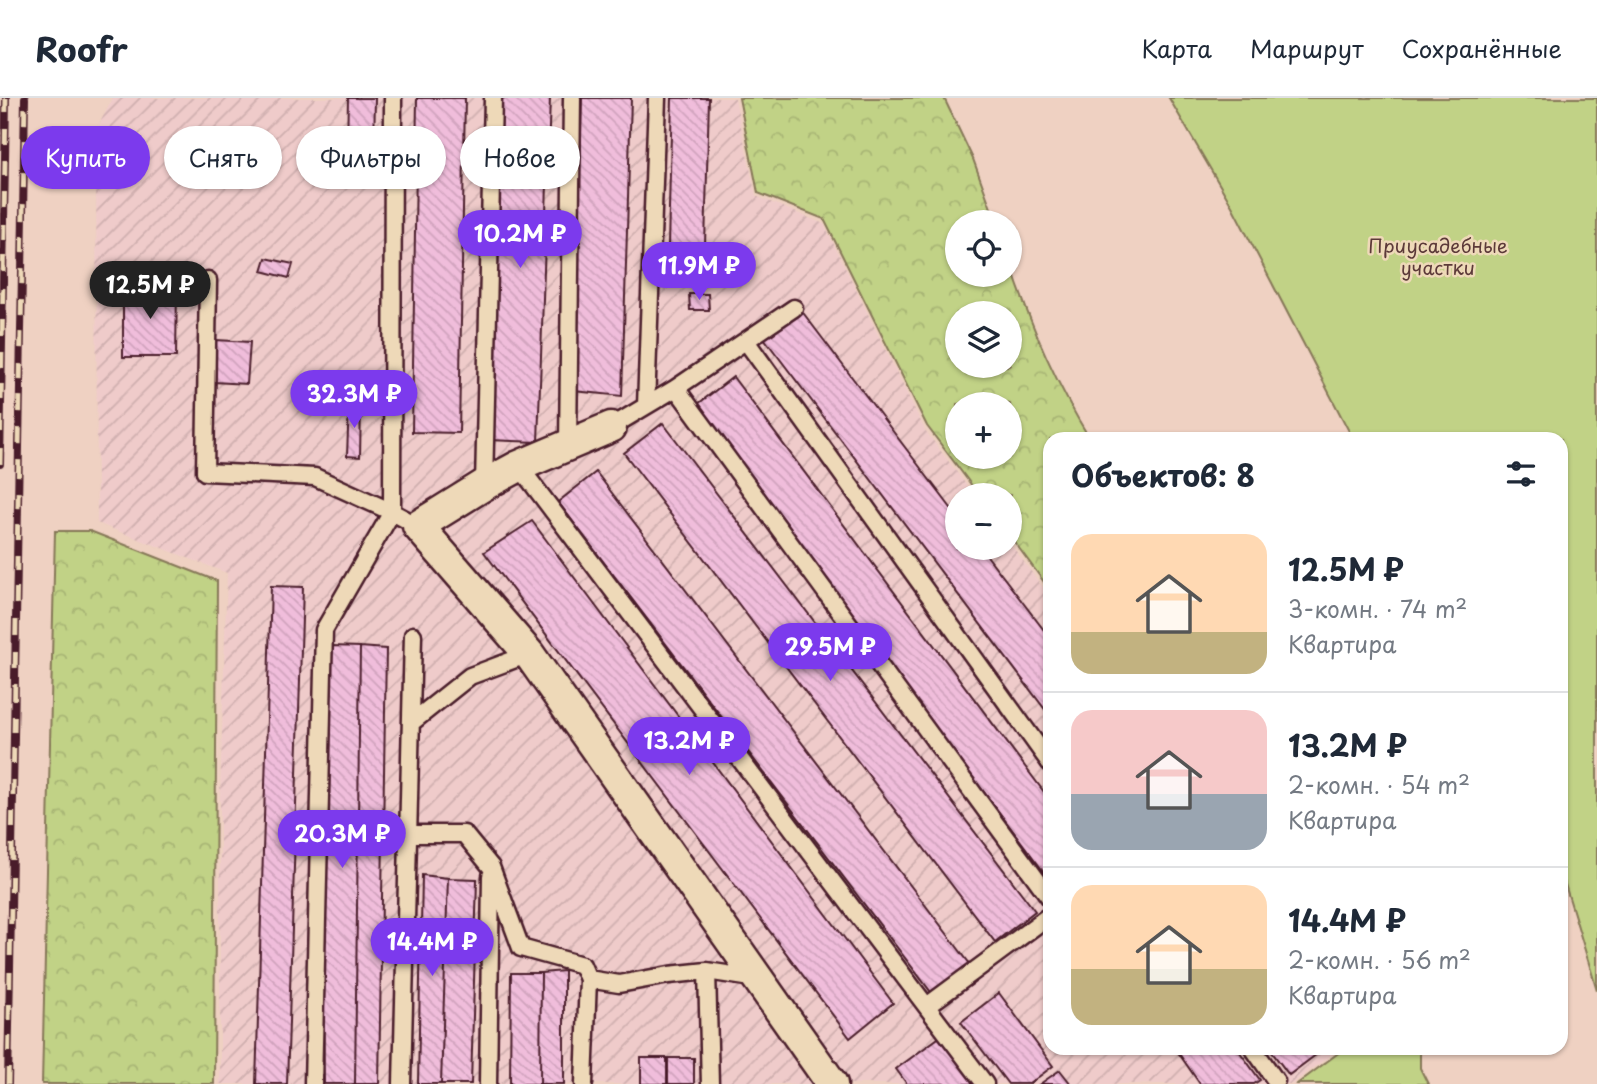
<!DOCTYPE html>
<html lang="ru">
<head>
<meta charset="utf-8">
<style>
  body { margin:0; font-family:"Playpen Sans",sans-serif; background:#f2f2f3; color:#1f2937; height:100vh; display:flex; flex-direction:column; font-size:26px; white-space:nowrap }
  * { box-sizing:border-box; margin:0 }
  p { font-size:23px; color:#747a83 }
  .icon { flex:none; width:38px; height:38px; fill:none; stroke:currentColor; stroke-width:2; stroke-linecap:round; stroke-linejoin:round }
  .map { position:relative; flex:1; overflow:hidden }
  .drawer { position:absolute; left:1043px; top:334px; width:525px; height:623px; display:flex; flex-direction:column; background:#fff; border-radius:21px; box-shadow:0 2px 5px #0004 }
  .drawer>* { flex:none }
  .banner { position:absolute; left:21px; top:28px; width:665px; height:63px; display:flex; gap:14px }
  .tools { position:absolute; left:945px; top:112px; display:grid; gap:14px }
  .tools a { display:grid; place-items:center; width:77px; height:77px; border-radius:50%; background:#fff; box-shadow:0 2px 5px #0004; font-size:35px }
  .price { position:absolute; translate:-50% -60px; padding:0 16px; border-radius:24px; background:#7c3aed; color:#fff; font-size:23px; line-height:46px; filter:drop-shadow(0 2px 4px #0008) }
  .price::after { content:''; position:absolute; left:50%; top:42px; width:21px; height:16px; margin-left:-10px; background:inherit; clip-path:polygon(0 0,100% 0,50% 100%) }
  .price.selected { background:#222; color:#fff }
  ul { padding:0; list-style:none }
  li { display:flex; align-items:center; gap:21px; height:175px; padding:0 28px }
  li+li { border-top:2px solid #e0e1e3 }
  li span { display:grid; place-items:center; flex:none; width:196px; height:140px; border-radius:21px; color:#555 }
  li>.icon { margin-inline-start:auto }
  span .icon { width:84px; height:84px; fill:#fffc; stroke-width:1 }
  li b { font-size:30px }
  h2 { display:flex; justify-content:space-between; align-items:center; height:84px; padding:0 28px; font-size:30px }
  .chip { padding:0 24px; border-radius:32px; background:#fff; box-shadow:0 2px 5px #0004; font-size:24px; line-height:63px }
  .chip.selected { background:#7c3aed; color:#fff }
  header { display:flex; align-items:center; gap:42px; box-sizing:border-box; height:98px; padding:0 35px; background:#fff; border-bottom:2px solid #e0e1e3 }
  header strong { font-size:33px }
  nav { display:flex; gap:38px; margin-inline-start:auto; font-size:24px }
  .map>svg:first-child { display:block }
</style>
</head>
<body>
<header>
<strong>Roofr</strong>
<nav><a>Карта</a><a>Маршрут</a><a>Сохранённые</a></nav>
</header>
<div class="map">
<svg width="1597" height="986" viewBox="0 0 1597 986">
  <defs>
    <pattern id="industrial-furrows" width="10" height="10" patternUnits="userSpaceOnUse" patternTransform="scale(1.75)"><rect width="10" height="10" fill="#efcbca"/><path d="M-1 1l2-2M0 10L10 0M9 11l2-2" fill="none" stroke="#ceaeae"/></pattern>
    <pattern id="forest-crowns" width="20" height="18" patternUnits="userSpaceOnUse" patternTransform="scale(1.75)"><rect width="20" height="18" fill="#c1d286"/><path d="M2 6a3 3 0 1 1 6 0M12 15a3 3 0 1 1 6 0" fill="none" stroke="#a7b474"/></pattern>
    <pattern id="building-back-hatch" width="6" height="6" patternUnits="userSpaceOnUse" patternTransform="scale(1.75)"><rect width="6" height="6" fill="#f0bddb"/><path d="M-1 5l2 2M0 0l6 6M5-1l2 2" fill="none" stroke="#cfa2bc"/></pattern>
  </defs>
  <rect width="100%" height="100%" fill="#efd1c2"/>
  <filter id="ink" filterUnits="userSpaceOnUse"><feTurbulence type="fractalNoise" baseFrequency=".0143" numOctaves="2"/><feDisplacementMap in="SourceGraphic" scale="14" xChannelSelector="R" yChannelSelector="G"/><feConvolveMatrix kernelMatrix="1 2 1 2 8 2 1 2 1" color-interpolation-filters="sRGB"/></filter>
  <g filter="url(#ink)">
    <path fill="url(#industrial-furrows)" d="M 113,0 L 735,0 L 756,98 L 824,126 L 925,332 L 974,397 L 957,397 L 957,450 L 1010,450 L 1010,445 L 1050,499 L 1050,950 L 1340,950 L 1292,986 L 220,986 L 220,697 L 227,475 L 97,425 L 96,32 Z"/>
    <path fill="#c1d286" stroke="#867858" stroke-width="2" d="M 1169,0 L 1597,0 L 1597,892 L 1561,773 L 1561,341 L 1353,341 L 1232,108 Z
      M 1345,950 L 1420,950 L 1420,970 L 1428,986 L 1297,986 Z"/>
    <path fill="url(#forest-crowns)" stroke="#867858" stroke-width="2" fill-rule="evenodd" d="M 739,0 L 944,0 L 973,61 L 996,124 L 957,124 L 957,177 L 1010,177 L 1010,165 C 1030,226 1056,286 1090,341 L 1050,341 L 1050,492 L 1010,438 L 1010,397 L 979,397 L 927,328 L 824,121 L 758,95 ZM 957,215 L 1010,215 L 1010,268 L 957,268 ZM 957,306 L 1010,306 L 1010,359 L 957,359 Z
      M 55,433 L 90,433 L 217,483 L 214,986 L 42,986 Z"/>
    <path fill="url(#building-back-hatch)" stroke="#4a1f2b" stroke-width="2" d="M 348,0 L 375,0 L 374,47 L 347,47 Z
      M 417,0 L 465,0 L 459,335 L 412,334 Z
      M 502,0 L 550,0 L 538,344 L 490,342 Z
      M 582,0 L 631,0 L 622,298 L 574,293 Z
      M 672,0 L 709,0 L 704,184 L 667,184 Z
      M 266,160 L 293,166 L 289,180 L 262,173 Z
      M 123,188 L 177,188 L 176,259 L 123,259 Z
      M 689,196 L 708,196 L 709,212 L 690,212 Z
      M 801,212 L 957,418 L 957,450 L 981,450 L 1050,540 L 1050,618 L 764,240 Z
      M 216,242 L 250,244 L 247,286 L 214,284 Z
      M 733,279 L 1050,702 L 1050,782 L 694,309 Z
      M 349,305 L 361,306 L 360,359 L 347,358 Z
      M 663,325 L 1035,813 L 995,844 L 624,355 Z
      M 596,374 L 970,866 L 931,894 L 558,404 Z
      M 532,423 L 893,905 L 850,940 L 484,454 Z
      M 271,488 L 303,489 L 287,986 L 256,986 Z
      M 332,548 L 360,549 L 355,986 L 324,986 L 323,866 Z
      M 360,549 L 386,551 L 379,986 L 355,986 Z
      M 422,777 L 448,780 L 441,986 L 418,986 Z
      M 448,780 L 477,781 L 471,986 L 441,986 Z
      M 564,873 L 564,986 L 540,986 L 541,875 Z
      M 511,875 L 541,875 L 540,986 L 510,986 Z
      M 999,895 L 1053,968 L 1029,986 L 1008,986 L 961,924 Z
      M 941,938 L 976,986 L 907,986 L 896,971 Z
      M 1175,950 L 1237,950 L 1260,982 L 1254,986 L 1200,986 Z
      M 1269,950 L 1325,950 L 1289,977 Z
      M 641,960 L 667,960 L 667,986 L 641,986 Z
      M 668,960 L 694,960 L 694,986 L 668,986 Z
      M 1060,972 L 1071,986 L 1040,986 Z"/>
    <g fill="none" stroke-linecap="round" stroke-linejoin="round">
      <g stroke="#4a1f2b" stroke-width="21">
        <path id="lane" d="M 393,0 L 392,414 L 418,428
          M 208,182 L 205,374 L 315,379 L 392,414 L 324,532 L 313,986
          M 746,243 L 1050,665
          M 676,290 L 1050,800
          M 646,308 L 657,0
          M 611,329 L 676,290 L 794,210
          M 568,347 L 572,0
          M 519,368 L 985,986
          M 484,387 L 493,0
          M 411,625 L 470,578 L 529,556
          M 409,736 L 464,736 L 491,769 L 521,850 L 582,867 L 588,881 L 584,986
          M 707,873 L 710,986
          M 588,881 L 619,886 L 669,877 L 707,873 L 758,881
          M 927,908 L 1050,817
          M 1253,950 L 1276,983
          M 402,986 L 413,537
          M 488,986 L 491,778"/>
      </g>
      <g stroke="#4a1f2b" stroke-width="35">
        <path id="street" d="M 611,329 L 519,368 L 484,387 L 418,428 L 529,556 L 832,986"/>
      </g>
      <use href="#lane" stroke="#eed9b8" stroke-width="16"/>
      <use href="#street" stroke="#eed9b8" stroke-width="30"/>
      <g stroke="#4a1f2b" stroke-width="8">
        <path id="rail" d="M 0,366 L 6,0
          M 8,986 L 25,0"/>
      </g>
      <use href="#rail" stroke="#eed9b8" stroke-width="5" stroke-dasharray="16" stroke-linecap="butt"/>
    </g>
  </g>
  <g text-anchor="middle" stroke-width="5" stroke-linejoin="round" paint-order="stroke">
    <g font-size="19" fill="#5c3a39" stroke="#eed9b8">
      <text x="1438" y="155">Приусадебные<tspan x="1438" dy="22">участки</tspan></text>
    </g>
  </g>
</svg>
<div class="tools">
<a><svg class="icon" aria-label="locate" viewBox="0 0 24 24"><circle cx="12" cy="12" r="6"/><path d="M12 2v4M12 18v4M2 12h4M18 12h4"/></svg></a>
<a><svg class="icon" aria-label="layers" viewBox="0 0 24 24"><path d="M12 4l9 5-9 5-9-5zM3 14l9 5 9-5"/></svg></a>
<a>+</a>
<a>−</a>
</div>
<b class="price" style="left:520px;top:172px">10.2M ₽</b>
<b class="price" style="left:699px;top:204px">11.9M ₽</b>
<b class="price selected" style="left:150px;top:223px">12.5M ₽</b>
<b class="price" style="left:354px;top:332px">32.3M ₽</b>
<b class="price" style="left:830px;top:585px">29.5M ₽</b>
<b class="price" style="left:689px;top:679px">13.2M ₽</b>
<b class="price" style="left:342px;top:772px">20.3M ₽</b>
<b class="price" style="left:432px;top:880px">14.4M ₽</b>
<div class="banner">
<a class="chip selected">Купить</a>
<a class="chip">Снять</a>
<a class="chip">Фильтры</a>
<a class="chip">Новое</a>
</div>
<section class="drawer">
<h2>Объектов: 8<svg class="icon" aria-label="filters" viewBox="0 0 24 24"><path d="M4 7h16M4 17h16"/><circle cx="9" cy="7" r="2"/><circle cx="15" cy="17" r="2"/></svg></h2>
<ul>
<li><span style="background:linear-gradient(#ffd9b3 70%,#c2b280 0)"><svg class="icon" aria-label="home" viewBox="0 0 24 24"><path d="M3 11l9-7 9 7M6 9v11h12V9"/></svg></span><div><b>12.5M ₽</b><p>3-комн. · 74 m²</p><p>Квартира</p></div></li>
<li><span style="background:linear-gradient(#f6c9c9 60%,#9aa5b1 0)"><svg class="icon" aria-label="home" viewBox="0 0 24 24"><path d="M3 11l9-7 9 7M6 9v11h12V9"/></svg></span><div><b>13.2M ₽</b><p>2-комн. · 54 m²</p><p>Квартира</p></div></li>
<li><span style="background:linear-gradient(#ffd9b3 60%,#c2b280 0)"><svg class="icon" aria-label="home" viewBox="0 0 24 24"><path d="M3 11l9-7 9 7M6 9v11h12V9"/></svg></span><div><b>14.4M ₽</b><p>2-комн. · 56 m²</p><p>Квартира</p></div></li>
</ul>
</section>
</div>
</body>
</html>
